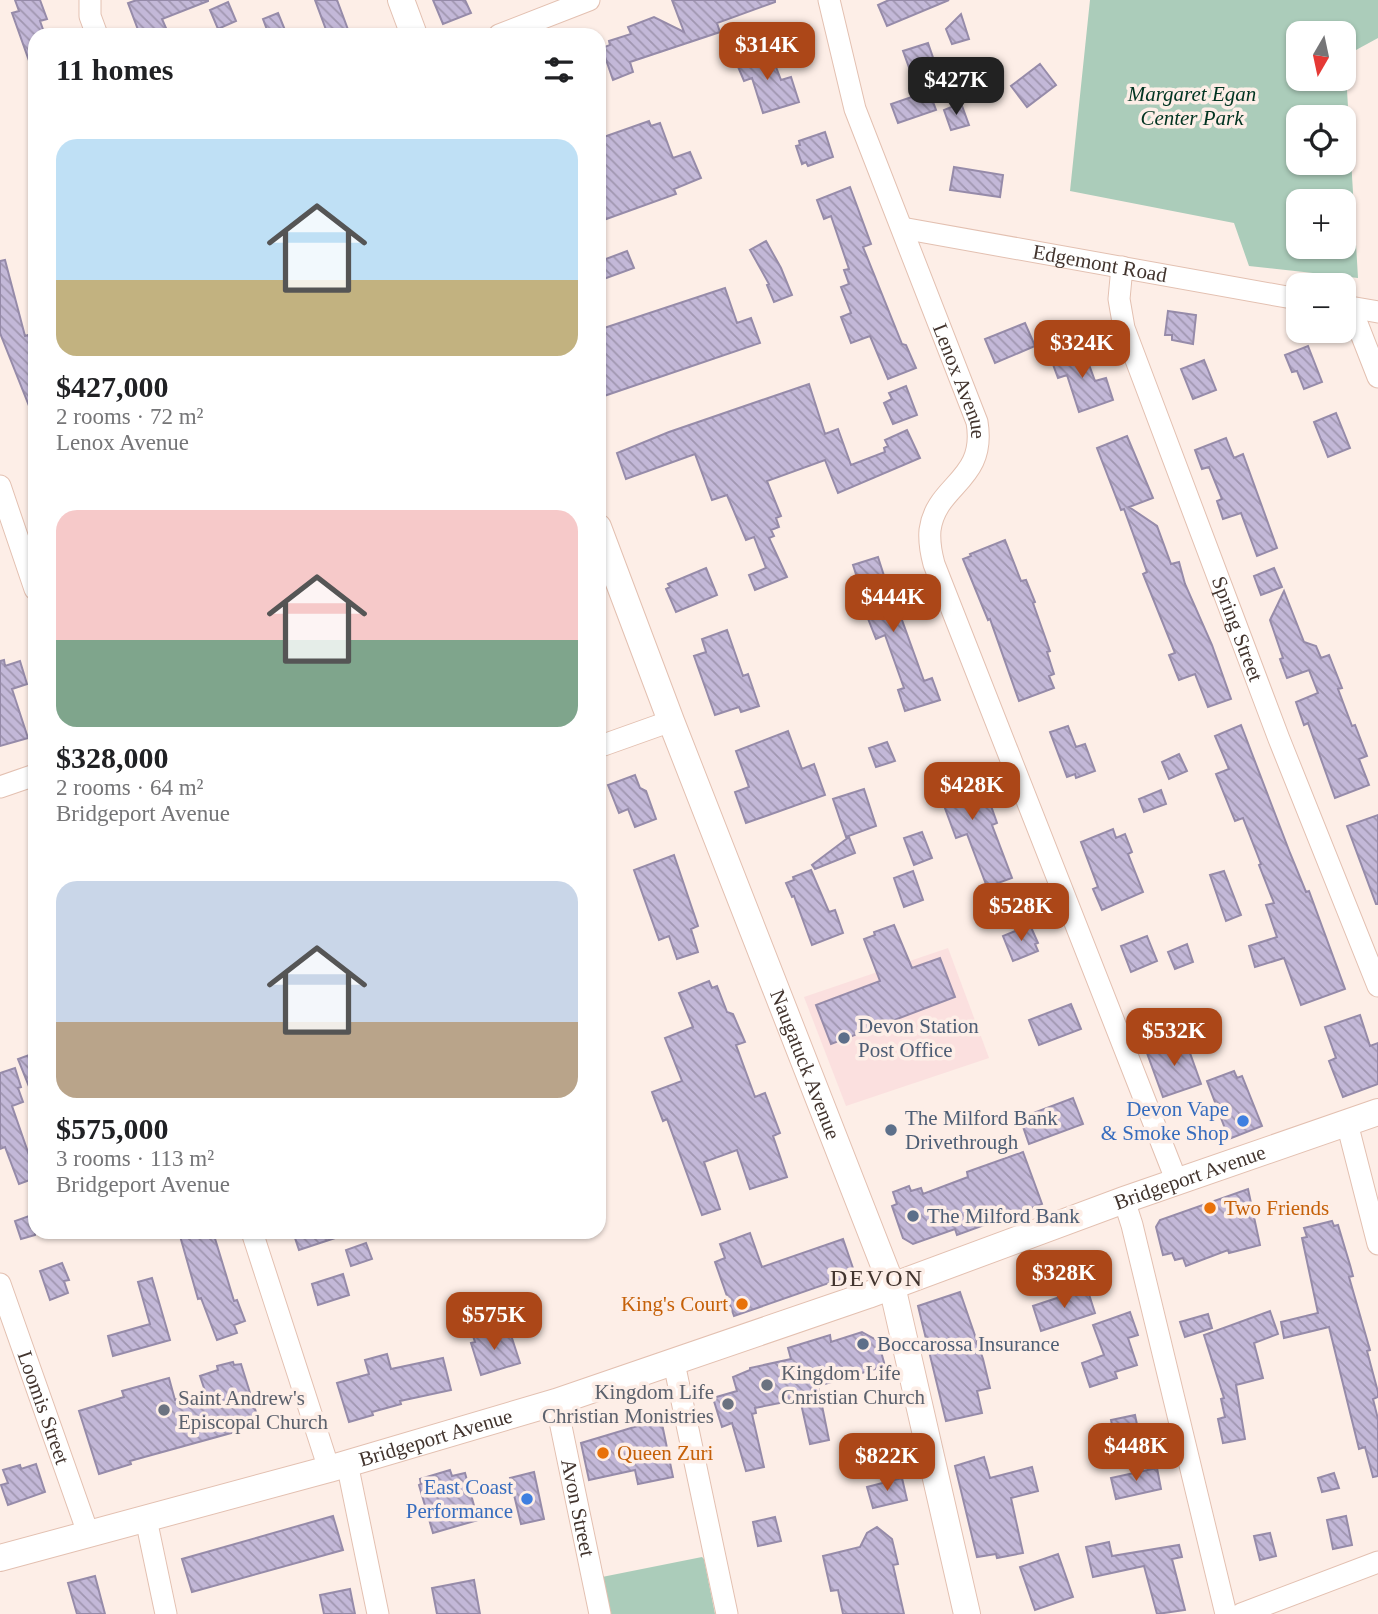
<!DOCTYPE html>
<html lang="en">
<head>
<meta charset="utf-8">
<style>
  body { margin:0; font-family:"Times New Roman",serif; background:#f2f2f2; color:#202124; height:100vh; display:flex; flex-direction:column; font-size:26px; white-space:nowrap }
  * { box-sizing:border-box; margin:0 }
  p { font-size:23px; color:#757577 }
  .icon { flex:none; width:38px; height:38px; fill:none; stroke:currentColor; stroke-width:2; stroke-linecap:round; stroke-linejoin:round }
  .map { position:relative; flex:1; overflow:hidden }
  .details { position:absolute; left:28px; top:28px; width:578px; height:1211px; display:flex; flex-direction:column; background:#fff; border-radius:21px; box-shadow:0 2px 5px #0004 }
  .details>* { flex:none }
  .needle { width:46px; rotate:189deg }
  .buttons { position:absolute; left:1286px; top:21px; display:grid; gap:14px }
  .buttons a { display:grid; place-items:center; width:70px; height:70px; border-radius:14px; background:#fff; box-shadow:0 2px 5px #0004; font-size:35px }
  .price { position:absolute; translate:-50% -60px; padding:0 16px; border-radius:14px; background:#ac4718; color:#fff; font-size:23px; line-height:46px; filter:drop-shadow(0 2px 4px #0008) }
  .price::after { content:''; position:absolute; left:50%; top:42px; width:21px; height:16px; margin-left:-10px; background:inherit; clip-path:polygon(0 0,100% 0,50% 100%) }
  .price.active { background:#222; color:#fff }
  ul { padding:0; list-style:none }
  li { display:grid; align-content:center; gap:14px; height:371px; padding:0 28px }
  li span { display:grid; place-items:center; height:217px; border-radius:21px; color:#555 }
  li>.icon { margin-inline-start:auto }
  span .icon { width:126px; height:126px; fill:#fffc; stroke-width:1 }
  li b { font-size:30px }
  h2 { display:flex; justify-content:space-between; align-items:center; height:84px; padding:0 28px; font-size:30px }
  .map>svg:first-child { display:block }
</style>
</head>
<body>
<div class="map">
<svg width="1378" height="1614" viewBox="0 0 1378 1614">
  <defs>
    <pattern id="building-back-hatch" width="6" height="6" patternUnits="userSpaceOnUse" patternTransform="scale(1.75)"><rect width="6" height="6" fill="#c3b8d8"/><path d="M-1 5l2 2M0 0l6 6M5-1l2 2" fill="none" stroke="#a096b0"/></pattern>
  </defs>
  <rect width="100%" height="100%" fill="#fdeee7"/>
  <path fill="#fbe0df" d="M 948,948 L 989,1058 L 846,1106 L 804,997 Z"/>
  <path fill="#abccba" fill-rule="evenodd" d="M 1090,0 L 1378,0 L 1378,38 L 1345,56 L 1358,278 L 1249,266 L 1234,223 L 1070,191 ZM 1298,33 L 1344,33 L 1344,79 L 1298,79 ZM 1298,117 L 1344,117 L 1344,163 L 1298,163 ZM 1298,201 L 1344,201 L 1344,247 L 1298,247 Z
    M 702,1557 L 704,1559 L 715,1614 L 610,1614 L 602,1577 Z"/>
  <path fill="url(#building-back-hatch)" stroke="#968ba9" stroke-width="2" d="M 15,0 L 40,0 L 47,19 L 40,21 L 45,35 L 35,35 L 35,72 L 33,72 L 12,13 L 19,11 Z
    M 137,0 L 208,0 L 208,1 L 162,19 L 169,35 L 140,35 L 128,3 Z
    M 315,0 L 337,0 L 350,35 L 328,35 Z
    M 433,0 L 465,0 L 471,13 L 443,24 Z
    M 672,0 L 775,0 L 775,2 L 717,23 L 720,32 L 630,62 L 633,72 L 613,80 L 602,48 L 610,45 L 609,41 L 631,34 L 628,27 L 654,17 L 684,32 Z
    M 889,0 L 949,0 L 887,26 L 878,5 Z
    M 228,2 L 236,21 L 218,29 L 210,10 Z
    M 278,13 L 287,35 L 269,35 L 263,19 Z
    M 961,14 L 969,39 L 952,44 L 946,29 Z
    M 928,43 L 939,75 L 915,84 L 903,51 Z
    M 749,51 L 753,61 L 771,54 L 781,80 L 791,77 L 799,102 L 763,113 L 752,78 L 744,81 L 734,57 Z
    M 1040,64 L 1056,85 L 1027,107 L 1011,86 Z
    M 929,91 L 936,110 L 898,123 L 891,104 Z
    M 961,103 L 969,125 L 951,130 L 944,110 Z
    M 649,121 L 651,126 L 660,123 L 673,158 L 690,152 L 701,178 L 674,189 L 676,194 L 598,222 L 598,139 Z
    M 825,132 L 833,157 L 808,166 L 806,162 L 802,164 L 796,146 L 800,145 L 799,141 Z
    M 954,167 L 1003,175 L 1000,197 L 950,190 Z
    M 850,187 L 871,244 L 863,247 L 902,344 L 906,345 L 916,368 L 888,379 L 870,336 L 851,343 L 841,317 L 851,313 L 841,287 L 849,284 L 844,270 L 849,269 L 831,216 L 824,219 L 817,200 Z
    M 766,241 L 781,268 L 792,295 L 774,302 L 767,285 L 769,284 L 750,250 Z
    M 627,251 L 634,268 L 598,281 L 598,262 Z
    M 5,260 L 25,336 L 28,335 L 35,354 L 35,421 L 0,333 L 0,261 Z
    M 725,288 L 737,323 L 751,318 L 760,343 L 598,398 L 598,330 Z
    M 1168,311 L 1196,315 L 1193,344 L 1172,340 L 1172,335 L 1165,335 Z
    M 1025,323 L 1035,346 L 995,363 L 985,339 Z
    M 1308,346 L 1322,382 L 1304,389 L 1297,371 L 1292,372 L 1285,355 Z
    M 1083,348 L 1095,381 L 1106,378 L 1113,400 L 1079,412 L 1067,375 L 1058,378 L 1051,359 Z
    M 1204,360 L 1216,390 L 1193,399 L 1181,369 Z
    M 809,384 L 825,434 L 838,429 L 851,465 L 885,452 L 884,448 L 888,446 L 885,440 L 907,430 L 920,458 L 838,493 L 825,460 L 767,481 L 781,516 L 776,518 L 779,527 L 771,530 L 774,536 L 769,538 L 787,577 L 755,590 L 749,575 L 766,568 L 754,537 L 746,540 L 727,495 L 712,500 L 695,454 L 626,479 L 617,453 L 669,432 Z
    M 906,386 L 917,415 L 893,424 L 884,403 L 892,399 L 889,393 Z
    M 1336,413 L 1350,448 L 1328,457 L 1314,422 Z
    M 1127,436 L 1153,498 L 1129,507 L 1157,526 L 1171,564 L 1179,562 L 1185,584 L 1212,645 L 1231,699 L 1208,707 L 1195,674 L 1179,680 L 1169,655 L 1175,653 L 1143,574 L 1147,572 L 1124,509 L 1121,510 L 1097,448 Z
    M 1226,438 L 1234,458 L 1243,454 L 1277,548 L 1257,556 L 1241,513 L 1223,519 L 1217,501 L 1222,499 L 1209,467 L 1202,469 L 1195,450 Z
    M 1005,540 L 1021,581 L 1026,580 L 1035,602 L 1033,603 L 1050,651 L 1047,652 L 1054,674 L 1049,676 L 1054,688 L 1019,701 L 990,619 L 988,620 L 963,559 L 971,556 L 970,554 Z
    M 878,557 L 895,610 L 898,609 L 924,681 L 932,678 L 940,700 L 905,711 L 898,690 L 904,688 L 885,635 L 876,639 L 856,588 L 860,587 L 853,565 Z
    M 706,568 L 717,595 L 676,612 L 666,589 L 670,587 L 668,584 Z
    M 1274,568 L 1282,587 L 1261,595 L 1254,576 Z
    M 1284,591 L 1304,642 L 1316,646 L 1321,658 L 1329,655 L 1342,688 L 1338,689 L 1352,726 L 1355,725 L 1367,756 L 1359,759 L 1369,785 L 1335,798 L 1308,723 L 1304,725 L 1296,702 L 1318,693 L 1309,670 L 1287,678 L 1280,659 L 1283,658 L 1270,620 Z
    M 727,630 L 743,676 L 748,674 L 759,706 L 741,712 L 739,707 L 715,715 L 694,656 L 706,652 L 702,639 Z
    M 4,660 L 5,666 L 20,661 L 27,684 L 12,689 L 28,738 L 0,746 L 0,661 Z
    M 1241,725 L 1290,853 L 1306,892 L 1309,891 L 1345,989 L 1301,1005 L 1284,958 L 1255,967 L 1249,946 L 1277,937 L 1266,905 L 1274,903 L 1259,865 L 1261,864 L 1243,818 L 1235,821 L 1216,774 L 1229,769 L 1215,736 Z
    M 1068,726 L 1076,747 L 1085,744 L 1095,771 L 1076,778 L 1075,774 L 1067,777 L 1050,732 Z
    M 788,731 L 802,769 L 814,764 L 825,795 L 746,823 L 735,792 L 749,787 L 736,751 Z
    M 887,742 L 895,761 L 876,767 L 869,748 Z
    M 1179,754 L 1187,771 L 1169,779 L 1162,762 Z
    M 966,764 L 982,806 L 990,803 L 997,823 L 992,825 L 1012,878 L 987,887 L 967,834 L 956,838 L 943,803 L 940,804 L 930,778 Z
    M 635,775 L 640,788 L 646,791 L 656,819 L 635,827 L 628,809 L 619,813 L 608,785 Z
    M 864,789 L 876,826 L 846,837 L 833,799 Z
    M 1161,790 L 1166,804 L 1144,812 L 1139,799 Z
    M 1378,815 L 1378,904 L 1376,904 L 1347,826 Z
    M 1113,829 L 1116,838 L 1125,834 L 1132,852 L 1128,854 L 1143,892 L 1102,910 L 1093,889 L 1098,887 L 1081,842 Z
    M 922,832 L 932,858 L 914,865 L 904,838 Z
    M 849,837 L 855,853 L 815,869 L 812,865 Z
    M 674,855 L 698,926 L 691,929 L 698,952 L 677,959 L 669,936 L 659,940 L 634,870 Z
    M 811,870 L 829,912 L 835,910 L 843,933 L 812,945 L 794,896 L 792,897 L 786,883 L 794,880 L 793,877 Z
    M 913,871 L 923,900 L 904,907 L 894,878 Z
    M 1224,871 L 1241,915 L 1226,921 L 1210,875 Z
    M 894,925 L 912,968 L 940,958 L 955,997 L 831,1044 L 816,1005 L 880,981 L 864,939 L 875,935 L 874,932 Z
    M 1030,925 L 1038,943 L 1035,944 L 1038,951 L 1013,961 L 1003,936 Z
    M 1147,936 L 1157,961 L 1131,972 L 1121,946 Z
    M 1187,944 L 1193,962 L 1175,969 L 1168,952 Z
    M 709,981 L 712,988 L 717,986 L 727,1012 L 733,1014 L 745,1042 L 736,1045 L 755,1097 L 765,1093 L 780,1133 L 773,1136 L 787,1177 L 750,1189 L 737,1150 L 704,1162 L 720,1209 L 702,1215 L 667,1119 L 663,1121 L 652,1092 L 682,1081 L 665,1038 L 693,1027 L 679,993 Z
    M 1071,1004 L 1081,1029 L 1039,1045 L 1029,1020 Z
    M 1360,1015 L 1370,1046 L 1378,1043 L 1378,1084 L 1343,1097 L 1329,1061 L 1336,1058 L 1325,1027 Z
    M 1185,1039 L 1201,1084 L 1163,1097 L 1147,1053 Z
    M 35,1053 L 35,1099 L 34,1099 L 18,1059 Z
    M 15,1068 L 21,1087 L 18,1088 L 23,1102 L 12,1106 L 29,1155 L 35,1153 L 35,1178 L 19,1184 L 5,1147 L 0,1149 L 0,1073 Z
    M 1234,1071 L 1237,1078 L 1242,1076 L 1262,1126 L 1229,1139 L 1207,1081 Z
    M 1073,1098 L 1083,1124 L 1029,1144 L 1020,1118 Z
    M 1023,1152 L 1042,1204 L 957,1235 L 955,1229 L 913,1244 L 903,1238 L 892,1206 L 897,1204 L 893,1192 L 909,1186 L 911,1191 L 921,1188 L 923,1194 L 968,1177 L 967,1172 Z
    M 1248,1189 L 1260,1245 L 1229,1253 L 1228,1250 L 1186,1266 L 1183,1258 L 1175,1260 L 1172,1253 L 1163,1255 L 1156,1227 L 1160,1220 Z
    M 35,1214 L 35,1235 L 21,1239 L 15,1221 Z
    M 1332,1221 L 1334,1226 L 1338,1225 L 1350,1265 L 1353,1276 L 1349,1277 L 1370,1350 L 1367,1351 L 1378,1392 L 1378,1397 L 1373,1399 L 1378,1419 L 1378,1476 L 1373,1477 L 1365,1447 L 1359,1449 L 1329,1327 L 1284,1338 L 1281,1322 L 1318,1313 L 1302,1238 L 1307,1237 L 1304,1228 Z
    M 193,1232 L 213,1232 L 234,1301 L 237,1300 L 245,1321 L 234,1325 L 237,1333 L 217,1340 L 201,1298 L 198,1299 L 180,1236 Z
    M 293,1232 L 343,1232 L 344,1235 L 299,1250 Z
    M 750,1233 L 762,1267 L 843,1239 L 855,1274 L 734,1316 L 715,1262 L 725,1258 L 720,1244 Z
    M 366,1243 L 372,1259 L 351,1266 L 346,1250 Z
    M 62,1263 L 69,1280 L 64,1281 L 68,1293 L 50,1300 L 40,1271 Z
    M 343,1274 L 349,1295 L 318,1305 L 312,1284 Z
    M 152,1278 L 170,1340 L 113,1356 L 108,1336 L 150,1324 L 138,1282 Z
    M 1087,1288 L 1095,1313 L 1041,1331 L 1033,1306 Z
    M 960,1292 L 983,1359 L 990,1388 L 977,1391 L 982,1413 L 946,1421 L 918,1306 Z
    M 1270,1311 L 1278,1334 L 1254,1343 L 1263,1378 L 1236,1385 L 1245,1439 L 1223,1443 L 1218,1419 L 1225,1417 L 1221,1399 L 1224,1398 L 1204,1335 Z
    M 1130,1312 L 1138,1335 L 1128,1338 L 1137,1365 L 1115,1372 L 1117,1378 L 1090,1387 L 1082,1363 L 1104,1355 L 1093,1325 Z
    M 1208,1314 L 1212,1328 L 1185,1337 L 1180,1322 Z
    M 495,1330 L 497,1336 L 510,1332 L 520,1363 L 481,1375 L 471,1343 L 475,1342 L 473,1336 Z
    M 862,1332 L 878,1341 L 885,1366 L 818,1386 L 829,1440 L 810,1444 L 800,1399 L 755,1408 L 756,1413 L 752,1414 L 764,1467 L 746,1471 L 732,1423 L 722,1427 L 713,1398 L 737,1391 L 733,1377 L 750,1370 L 750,1368 L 791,1359 L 788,1348 L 830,1335 L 831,1342 Z
    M 387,1354 L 391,1369 L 443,1358 L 451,1390 L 400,1401 L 401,1404 L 372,1412 L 373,1415 L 349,1422 L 337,1383 L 369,1374 L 365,1360 Z
    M 233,1362 L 234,1365 L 241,1364 L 260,1425 L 130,1461 L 131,1464 L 99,1474 L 79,1411 L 124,1397 L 122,1391 L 169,1378 L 175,1400 L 205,1391 L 200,1376 L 218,1370 L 217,1366 Z
    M 1135,1415 L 1139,1434 L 1115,1438 L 1111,1420 Z
    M 661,1419 L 673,1477 L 638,1484 L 635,1470 L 589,1480 L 581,1443 Z
    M 984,1457 L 990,1478 L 1032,1467 L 1038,1491 L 1011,1498 L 1023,1553 L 997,1558 L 996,1554 L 977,1557 L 955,1466 Z
    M 36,1464 L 45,1492 L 8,1505 L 1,1485 L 8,1483 L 3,1470 L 20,1465 L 21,1469 Z
    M 1157,1468 L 1161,1489 L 1116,1499 L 1111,1478 Z
    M 450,1470 L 452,1476 L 465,1473 L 478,1520 L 433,1533 L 419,1485 L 421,1484 L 420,1479 Z
    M 534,1472 L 544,1519 L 521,1524 L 510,1478 Z
    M 1334,1473 L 1339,1488 L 1322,1492 L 1318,1478 Z
    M 902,1478 L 907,1500 L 873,1508 L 867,1487 Z
    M 333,1516 L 343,1550 L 192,1592 L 182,1559 Z
    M 1346,1516 L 1352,1545 L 1333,1549 L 1327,1520 Z
    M 775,1517 L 781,1541 L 758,1546 L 753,1522 Z
    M 877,1527 L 892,1539 L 898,1564 L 893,1565 L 904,1614 L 843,1614 L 838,1590 L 831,1591 L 823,1556 L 860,1547 L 867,1533 Z
    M 1270,1533 L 1276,1556 L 1260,1560 L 1254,1536 Z
    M 1109,1542 L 1112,1556 L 1179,1545 L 1182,1557 L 1172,1559 L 1185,1610 L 1157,1614 L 1144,1566 L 1093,1577 L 1086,1547 Z
    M 1058,1554 L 1073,1597 L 1035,1610 L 1020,1567 Z
    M 95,1576 L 105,1614 L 77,1614 L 68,1583 Z
    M 474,1580 L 480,1614 L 437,1614 L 432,1588 Z
    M 350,1589 L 355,1614 L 324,1614 L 320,1595 Z"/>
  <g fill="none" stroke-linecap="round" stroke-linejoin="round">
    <g stroke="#e3c0b1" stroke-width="23">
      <g id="minor">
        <path d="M 90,0 L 90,16 L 97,35"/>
        <path id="s1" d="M 829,0 L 855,109 L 977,422 C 987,481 936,484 930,530 C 929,542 931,553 934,564 L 1177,1182"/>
        <path d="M 499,35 L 589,0"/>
        <path id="s2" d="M 902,228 L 1298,299"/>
        <path id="s3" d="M 1122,267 L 1119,299 L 1124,328 L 1279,739 L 1378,986"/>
        <path d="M 1344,306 L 1378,312"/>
        <path d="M 1351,308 L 1378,377"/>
        <path d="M 0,486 L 35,589"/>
        <path d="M 598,747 L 671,721"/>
        <path d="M 0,787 L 35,775"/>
        <path d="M 1347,1123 L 1378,1244"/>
        <path d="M 1124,1200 L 1132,1225 L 1226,1614"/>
        <path d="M 252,1232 L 329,1469"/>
        <path id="s4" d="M 0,1284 L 88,1533"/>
        <path d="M 674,1363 L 727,1614"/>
        <path id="s5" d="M 556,1402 L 600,1614"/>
        <path d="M 347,1463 L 378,1614"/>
        <path d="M 146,1519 L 166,1614"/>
        <path d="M 1241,1614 L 1378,1562"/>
      </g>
    </g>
    <g stroke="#e3c0b1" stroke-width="28">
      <g id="major">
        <path d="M 401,0 L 414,35"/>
        <path id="s6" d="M 598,527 L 671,721 L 892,1286 L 967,1614"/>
        <path id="s7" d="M 0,1558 L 329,1469 L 556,1402 L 868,1295 L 1124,1200 L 1378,1112"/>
      </g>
    </g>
    <use href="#minor" stroke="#fff" stroke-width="21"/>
    <use href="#major" stroke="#fff" stroke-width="26"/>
  </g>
  <g fill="#5c6f8a" stroke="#fdeee7" stroke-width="2.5">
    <circle cx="844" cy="1038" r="7"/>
    <circle cx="891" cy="1130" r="7"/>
    <circle cx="913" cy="1216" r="7"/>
    <circle cx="863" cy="1344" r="7"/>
  </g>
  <g fill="#3f7fe0" stroke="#fdeee7" stroke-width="2.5">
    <circle cx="1243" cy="1121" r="7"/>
    <circle cx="527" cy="1499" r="7"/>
  </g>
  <g fill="#e8710a" stroke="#fdeee7" stroke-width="2.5">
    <circle cx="1210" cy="1208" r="7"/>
    <circle cx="742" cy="1304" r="7"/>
    <circle cx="603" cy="1453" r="7"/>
  </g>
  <g fill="#6b7280" stroke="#fdeee7" stroke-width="2.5">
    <circle cx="767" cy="1385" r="7"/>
    <circle cx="728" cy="1404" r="7"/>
    <circle cx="164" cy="1410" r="7"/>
  </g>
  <g text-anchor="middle" stroke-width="7" stroke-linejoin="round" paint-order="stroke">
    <g font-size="21" font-style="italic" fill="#003421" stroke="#fdeee7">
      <text x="1192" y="101">Margaret Egan<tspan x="1192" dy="24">Center Park</tspan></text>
    </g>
    <g font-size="21" fill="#42342e" stroke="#fdeee7">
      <text dy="7" stroke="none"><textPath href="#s2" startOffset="201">Edgemont Road</textPath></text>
      <text dy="7" stroke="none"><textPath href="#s1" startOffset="404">Lenox Avenue</textPath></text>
      <text dy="7" stroke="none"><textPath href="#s3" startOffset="383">Spring Street</textPath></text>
      <text dy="7" stroke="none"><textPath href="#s6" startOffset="576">Naugatuck Avenue</textPath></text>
      <text dy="7" stroke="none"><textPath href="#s7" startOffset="1250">Bridgeport Avenue</textPath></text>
      <text dy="7" stroke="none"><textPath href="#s4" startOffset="131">Loomis Street</textPath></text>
      <text dy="7" stroke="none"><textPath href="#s7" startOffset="452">Bridgeport Avenue</textPath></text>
      <text dy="7" stroke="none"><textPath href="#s5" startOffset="108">Avon Street</textPath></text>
    </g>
    <g font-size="21" fill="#4e5e75" stroke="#fdeee7" text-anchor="start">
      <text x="858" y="1033">Devon Station<tspan x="858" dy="24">Post Office</tspan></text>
      <text x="905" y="1125">The Milford Bank<tspan x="905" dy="24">Drivethrough</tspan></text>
      <text x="927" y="1223">The Milford Bank</text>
      <text x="877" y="1351">Boccarossa Insurance</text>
    </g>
    <g font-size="21" fill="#366cbe" stroke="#fdeee7" text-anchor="end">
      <text x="1229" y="1116">Devon Vape<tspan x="1229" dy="24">&amp; Smoke Shop</tspan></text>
      <text x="513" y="1494">East Coast<tspan x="513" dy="24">Performance</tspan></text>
    </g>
    <g font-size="21" fill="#c56008" stroke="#fdeee7" text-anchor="start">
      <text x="1224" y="1215">Two Friends</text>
      <text x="728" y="1311" text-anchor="end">King's Court</text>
      <text x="617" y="1460">Queen Zuri</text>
    </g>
    <g font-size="21" fill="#5b616d" stroke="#fdeee7" text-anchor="start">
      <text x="781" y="1380">Kingdom Life<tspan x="781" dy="24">Cnristian Church</tspan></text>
      <text x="714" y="1399" text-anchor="end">Kingdom Life<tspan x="714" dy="24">Christian Monistries</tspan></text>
      <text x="178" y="1405">Saint Andrew's<tspan x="178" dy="24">Episcopal Church</tspan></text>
    </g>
    <g font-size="24" letter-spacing="2" fill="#42342e" stroke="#fdeee7">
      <text x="877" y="1286">DEVON</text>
    </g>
  </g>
</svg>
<div class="buttons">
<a><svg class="needle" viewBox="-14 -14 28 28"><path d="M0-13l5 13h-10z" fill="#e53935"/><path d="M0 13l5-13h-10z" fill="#757577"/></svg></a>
<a><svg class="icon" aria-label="locate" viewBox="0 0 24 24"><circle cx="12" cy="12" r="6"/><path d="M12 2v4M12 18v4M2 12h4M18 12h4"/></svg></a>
<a>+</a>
<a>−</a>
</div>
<b class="price" style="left:767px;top:82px">$314K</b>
<b class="price active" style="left:956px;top:117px">$427K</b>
<b class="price" style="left:1082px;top:380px">$324K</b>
<b class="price" style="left:893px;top:634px">$444K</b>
<b class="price" style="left:972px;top:822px">$428K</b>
<b class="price" style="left:1021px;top:943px">$528K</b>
<b class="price" style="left:1174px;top:1068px">$532K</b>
<b class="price" style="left:1064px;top:1310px">$328K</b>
<b class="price" style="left:494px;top:1352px">$575K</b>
<b class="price" style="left:1136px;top:1483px">$448K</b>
<b class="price" style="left:887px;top:1493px">$822K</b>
<section class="details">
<h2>11 homes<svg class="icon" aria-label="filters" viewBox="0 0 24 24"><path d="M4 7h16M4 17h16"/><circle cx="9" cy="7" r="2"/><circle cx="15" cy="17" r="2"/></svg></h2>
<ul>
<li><span style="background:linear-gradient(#bfe0f5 65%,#c2b280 0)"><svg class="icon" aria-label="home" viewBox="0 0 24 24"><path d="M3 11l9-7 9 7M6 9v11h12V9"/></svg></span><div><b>$427,000</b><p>2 rooms · 72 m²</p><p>Lenox Avenue</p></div></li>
<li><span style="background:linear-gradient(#f6c9c9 60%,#7fa58c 0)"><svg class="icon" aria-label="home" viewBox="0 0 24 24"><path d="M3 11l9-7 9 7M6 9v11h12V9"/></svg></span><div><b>$328,000</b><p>2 rooms · 64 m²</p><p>Bridgeport Avenue</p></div></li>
<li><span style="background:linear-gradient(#c9d6e8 65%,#b9a48a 0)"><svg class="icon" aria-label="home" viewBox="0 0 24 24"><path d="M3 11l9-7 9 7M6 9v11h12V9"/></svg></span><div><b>$575,000</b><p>3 rooms · 113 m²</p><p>Bridgeport Avenue</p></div></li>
</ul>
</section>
</div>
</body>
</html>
